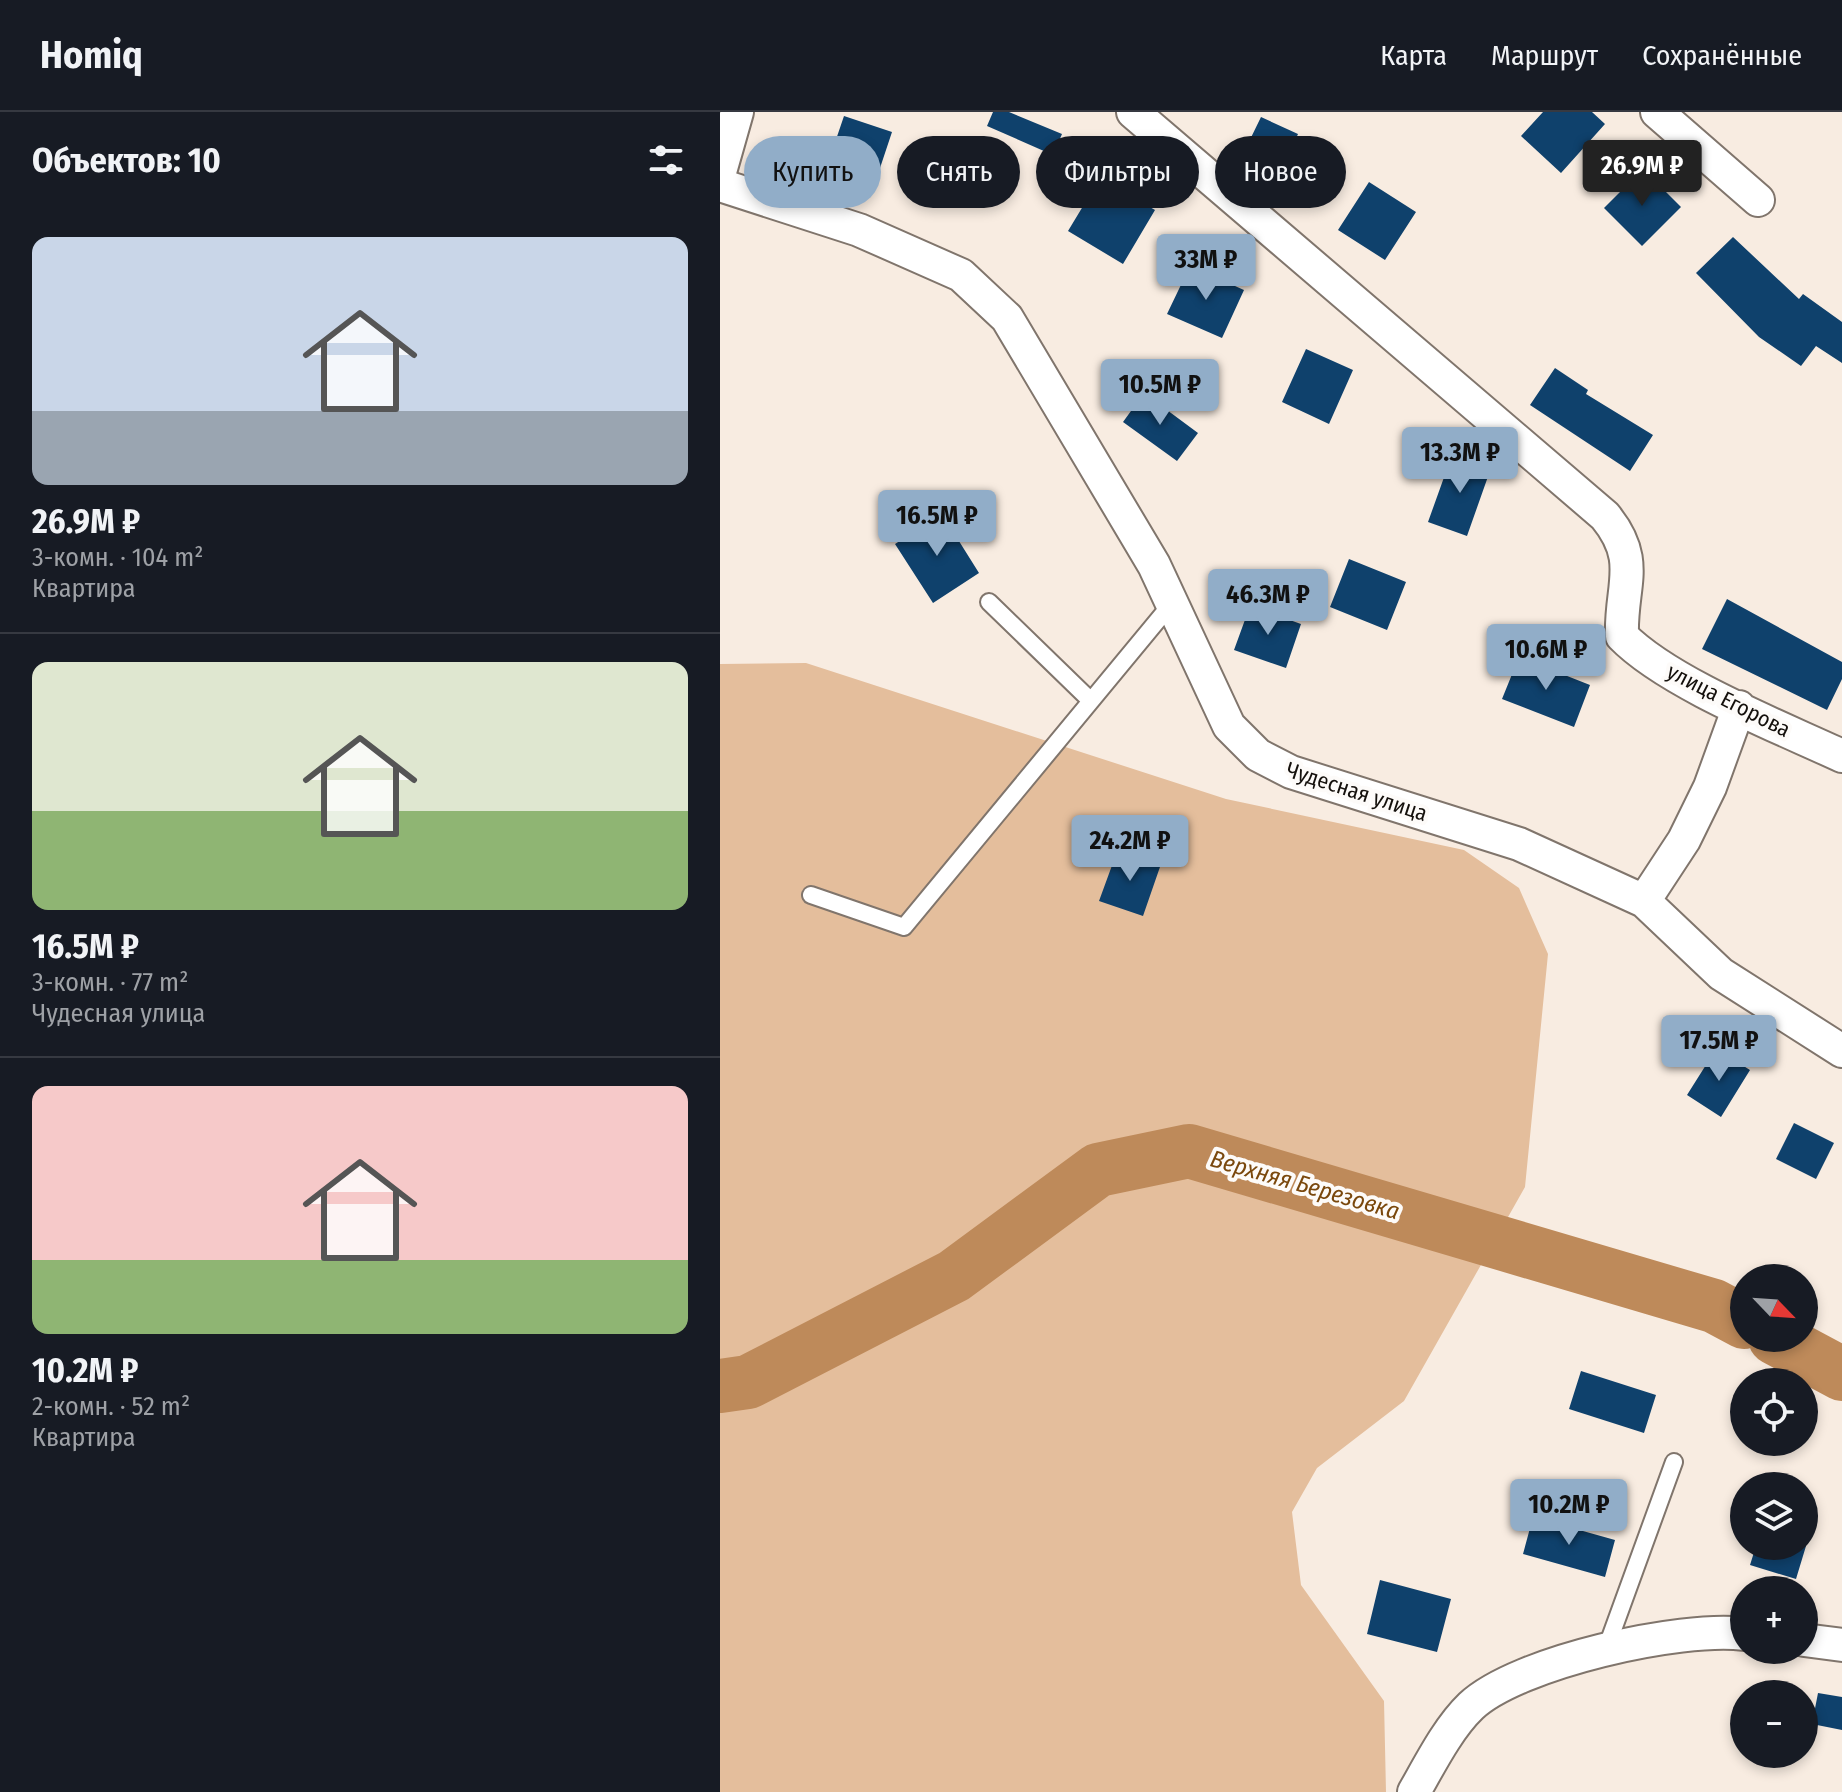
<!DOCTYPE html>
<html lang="ru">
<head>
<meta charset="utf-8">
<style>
  body { margin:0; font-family:"Fira Sans Condensed",sans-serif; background:#242831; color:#f1f3f6; height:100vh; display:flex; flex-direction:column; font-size:30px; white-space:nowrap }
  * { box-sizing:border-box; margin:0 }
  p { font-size:26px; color:#9ea1a6 }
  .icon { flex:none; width:44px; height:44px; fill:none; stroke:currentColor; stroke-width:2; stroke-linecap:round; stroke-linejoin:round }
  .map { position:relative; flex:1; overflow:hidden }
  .details { display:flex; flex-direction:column; background:#171b24; width:720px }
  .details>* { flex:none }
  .top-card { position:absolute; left:24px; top:24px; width:760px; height:72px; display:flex; gap:16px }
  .needle { width:52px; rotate:115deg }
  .buttons { position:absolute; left:1010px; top:1152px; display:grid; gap:16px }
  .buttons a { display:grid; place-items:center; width:88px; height:88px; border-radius:50%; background:#171b24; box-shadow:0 4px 12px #0003; font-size:40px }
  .price { position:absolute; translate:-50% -68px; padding:0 18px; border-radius:8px; background:#91adc8; color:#111; font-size:26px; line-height:52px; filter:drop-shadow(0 2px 4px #0008) }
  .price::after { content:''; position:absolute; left:50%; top:48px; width:24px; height:18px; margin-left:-12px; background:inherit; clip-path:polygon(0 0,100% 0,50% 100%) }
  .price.selected { background:#222; color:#fff }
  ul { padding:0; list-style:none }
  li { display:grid; align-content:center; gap:16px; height:424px; padding:0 32px }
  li+li { border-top:2px solid #363941 }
  li span { display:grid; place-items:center; height:248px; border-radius:16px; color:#555 }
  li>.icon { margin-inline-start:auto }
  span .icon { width:144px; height:144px; fill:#fffc; stroke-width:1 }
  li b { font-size:34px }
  h2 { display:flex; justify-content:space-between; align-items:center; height:96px; padding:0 32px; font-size:34px }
  .tag { padding:0 28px; border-radius:36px; background:#171b24; box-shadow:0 4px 12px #0003; font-size:28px; line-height:72px }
  .tag.selected { background:#91adc8; color:#111 }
  header { display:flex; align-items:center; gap:48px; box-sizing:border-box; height:112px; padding:0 40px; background:#171b24; border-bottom:2px solid #363941 }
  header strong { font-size:38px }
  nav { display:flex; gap:44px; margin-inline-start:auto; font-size:28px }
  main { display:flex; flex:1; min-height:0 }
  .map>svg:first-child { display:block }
</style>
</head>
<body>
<header>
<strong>Homiq</strong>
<nav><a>Карта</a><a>Маршрут</a><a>Сохранённые</a></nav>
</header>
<main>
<section class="details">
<h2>Объектов: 10<svg class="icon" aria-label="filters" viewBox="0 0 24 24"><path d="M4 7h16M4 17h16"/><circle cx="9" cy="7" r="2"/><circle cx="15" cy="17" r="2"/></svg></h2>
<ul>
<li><span style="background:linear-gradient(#c9d6e8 70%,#9aa5b1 0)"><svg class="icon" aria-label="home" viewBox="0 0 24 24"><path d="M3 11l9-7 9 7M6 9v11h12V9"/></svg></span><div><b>26.9M ₽</b><p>3-комн. · 104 m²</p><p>Квартира</p></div></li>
<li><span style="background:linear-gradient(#dfe7d0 60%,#8fb573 0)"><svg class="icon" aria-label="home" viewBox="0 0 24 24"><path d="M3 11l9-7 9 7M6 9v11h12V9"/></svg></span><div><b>16.5M ₽</b><p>3-комн. · 77 m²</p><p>Чудесная улица</p></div></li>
<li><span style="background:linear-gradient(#f6c9c9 70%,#8fb573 0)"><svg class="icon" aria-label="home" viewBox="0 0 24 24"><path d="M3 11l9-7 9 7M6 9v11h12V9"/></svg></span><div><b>10.2M ₽</b><p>2-комн. · 52 m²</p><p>Квартира</p></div></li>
</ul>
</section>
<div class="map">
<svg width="1122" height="1680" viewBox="0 0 1122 1680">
  <rect width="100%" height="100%" fill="#f8ece1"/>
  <path fill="#e4be9c" d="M 86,551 L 506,687 L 744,738 L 799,776 L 828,842 L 805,1075 L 684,1289 L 597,1356 L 572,1400 L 581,1473 L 664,1589 L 666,1680 L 0,1680 L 0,552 Z"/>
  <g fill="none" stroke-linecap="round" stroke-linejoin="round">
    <path stroke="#be8a5a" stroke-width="54" d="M 1055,1226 L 1122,1262
      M 0,1274 L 28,1270 L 234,1164 L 378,1058 L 469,1039 L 994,1194 L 1024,1210"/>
  </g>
  <path fill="#0f416c" d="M 273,0 L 289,0 L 342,22 L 333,43 L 267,14 Z
    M 823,0 L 872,0 L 885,12 L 841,61 L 801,24 Z
    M 124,4 L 172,20 L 155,71 L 107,54 Z
    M 541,5 L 578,22 L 561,60 L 523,42 Z
    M 923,57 L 961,95 L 922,134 L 884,96 Z
    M 380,66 L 435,98 L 403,152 L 348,119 Z
    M 649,70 L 696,100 L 665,148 L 618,118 Z
    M 1013,125 L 1079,187 L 1083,182 L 1122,210 L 1122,251 L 1096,234 L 1081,254 L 1039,225 L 976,161 Z
    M 470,154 L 524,178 L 502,226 L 447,202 Z
    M 586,237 L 633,258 L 609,312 L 562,290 Z
    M 835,256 L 868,278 L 866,282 L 933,323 L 910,359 L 810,293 Z
    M 424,281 L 478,321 L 457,349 L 403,310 Z
    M 732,343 L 771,356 L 747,424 L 708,410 Z
    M 222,402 L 259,461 L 213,491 L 175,432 Z
    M 629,447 L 686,470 L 667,518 L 610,495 Z
    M 1007,487 L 1122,550 L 1122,567 L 1107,598 L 982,537 Z
    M 530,494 L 581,512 L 566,556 L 514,538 Z
    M 799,545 L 870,573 L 854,615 L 782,587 Z
    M 398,737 L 441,752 L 423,804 L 379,789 Z
    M 996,937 L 1030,958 L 1001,1005 L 967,983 Z
    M 1074,1011 L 1114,1031 L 1096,1067 L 1056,1047 Z
    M 861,1259 L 936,1283 L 924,1321 L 849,1297 Z
    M 813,1405 L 895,1428 L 885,1465 L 803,1442 Z
    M 1036,1434 L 1086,1434 L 1076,1467 L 1030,1453 Z
    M 660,1468 L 731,1487 L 717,1540 L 647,1522 Z
    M 1098,1581 L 1122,1585 L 1122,1618 L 1092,1612 Z"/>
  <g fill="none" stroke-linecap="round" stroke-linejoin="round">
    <g stroke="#80756c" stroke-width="20">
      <path id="lane" d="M 269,490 L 371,589
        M 91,783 L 184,815 L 452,491
        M 886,1537 L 954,1350"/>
    </g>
    <g stroke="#80756c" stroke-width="36">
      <path id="street" d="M 413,0 L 885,404 C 922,449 900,474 902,524 C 948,571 1060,615 1122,644
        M 937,0 L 1038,88
        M 0,60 L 17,0
        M 0,73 L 139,118 L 241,163 L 287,206 L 434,453 L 509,614 L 538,643 L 571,660 L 799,732 L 924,789
        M 1019,595 L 990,675 L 964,728 L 924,789 L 1001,862 L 1122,939
        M 1084,1528 L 1122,1533
        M 694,1680 C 710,1652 728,1616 751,1594 C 798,1550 961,1514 1024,1522"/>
    </g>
    <use href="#lane" stroke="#fff" stroke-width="16"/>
    <use href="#street" stroke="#fff" stroke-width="32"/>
  </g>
  <g text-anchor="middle" stroke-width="8" stroke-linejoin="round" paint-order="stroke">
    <g font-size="22" fill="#14100c" stroke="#fdfbf9">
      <text transform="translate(1009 588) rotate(27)" y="8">улица Егорова</text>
      <text transform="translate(637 679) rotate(18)" y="8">Чудесная улица</text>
    </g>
    <g font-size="24" font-style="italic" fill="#7a480d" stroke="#fdfbf9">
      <text transform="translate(585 1073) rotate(16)" y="8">Верхняя Березовка</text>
    </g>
  </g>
</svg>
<div class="buttons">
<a><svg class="needle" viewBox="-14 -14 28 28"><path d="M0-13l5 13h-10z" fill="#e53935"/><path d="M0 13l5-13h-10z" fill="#9ea1a6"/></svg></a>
<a><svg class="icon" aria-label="locate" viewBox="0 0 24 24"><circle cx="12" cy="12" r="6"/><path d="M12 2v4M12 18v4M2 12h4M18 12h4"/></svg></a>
<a><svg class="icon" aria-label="layers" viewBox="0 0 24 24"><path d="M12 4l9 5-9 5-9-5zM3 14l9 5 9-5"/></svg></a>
<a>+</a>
<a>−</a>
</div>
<b class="price selected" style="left:922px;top:96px">26.9M ₽</b>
<b class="price" style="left:486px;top:190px">33M ₽</b>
<b class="price" style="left:440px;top:315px">10.5M ₽</b>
<b class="price" style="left:740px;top:383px">13.3M ₽</b>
<b class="price" style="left:217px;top:446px">16.5M ₽</b>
<b class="price" style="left:548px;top:525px">46.3M ₽</b>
<b class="price" style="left:826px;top:580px">10.6M ₽</b>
<b class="price" style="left:410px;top:771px">24.2M ₽</b>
<b class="price" style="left:999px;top:971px">17.5M ₽</b>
<b class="price" style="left:849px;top:1435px">10.2M ₽</b>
<div class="top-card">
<a class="tag selected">Купить</a>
<a class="tag">Снять</a>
<a class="tag">Фильтры</a>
<a class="tag">Новое</a>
</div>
</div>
</main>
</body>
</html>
